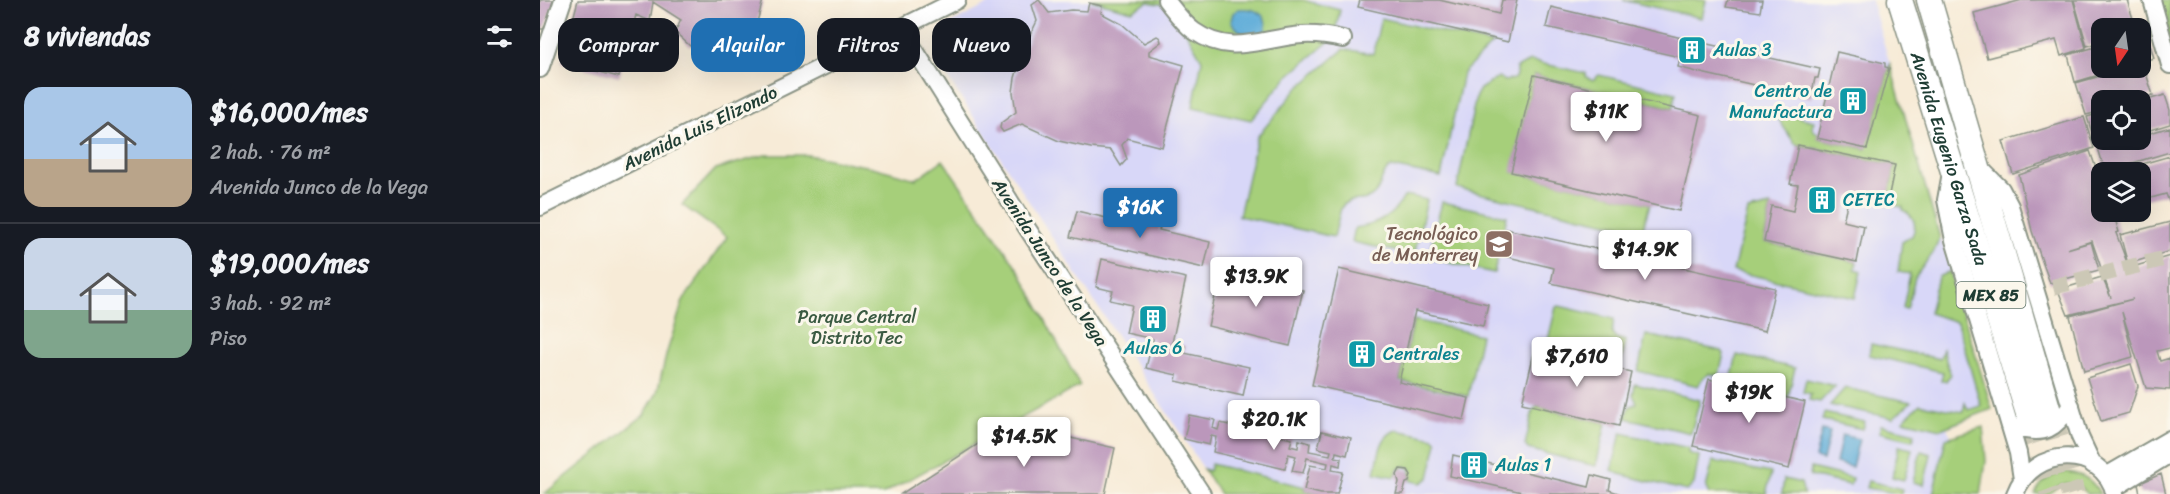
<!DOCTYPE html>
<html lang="es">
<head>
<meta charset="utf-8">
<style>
  body { margin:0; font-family:Sriracha,sans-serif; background:#242831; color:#f1f3f6; height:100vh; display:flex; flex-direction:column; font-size:22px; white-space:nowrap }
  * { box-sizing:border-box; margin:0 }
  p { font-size:20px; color:#9ea1a6 }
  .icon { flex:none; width:33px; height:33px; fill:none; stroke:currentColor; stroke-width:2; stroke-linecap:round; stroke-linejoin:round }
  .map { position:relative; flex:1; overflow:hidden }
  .details { display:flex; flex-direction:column; background:#171b24; width:540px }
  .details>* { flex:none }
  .guide { position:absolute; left:18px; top:18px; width:570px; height:54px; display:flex; gap:12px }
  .needle { width:39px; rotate:193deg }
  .controls { position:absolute; left:1551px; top:18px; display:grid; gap:12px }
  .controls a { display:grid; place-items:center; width:60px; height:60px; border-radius:12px; background:#171b24; box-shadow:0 6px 24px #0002; font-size:30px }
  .price { position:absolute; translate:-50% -51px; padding:0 14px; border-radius:6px; background:#fff; color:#222; font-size:20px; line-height:39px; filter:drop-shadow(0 2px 3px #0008) }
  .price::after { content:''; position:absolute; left:50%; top:36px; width:18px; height:14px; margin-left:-9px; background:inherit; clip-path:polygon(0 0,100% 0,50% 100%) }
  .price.selected { background:#1f6fb2; color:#fff }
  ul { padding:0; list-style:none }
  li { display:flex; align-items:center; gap:18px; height:150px; padding:0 24px }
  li+li { border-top:2px solid #363941 }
  li span { display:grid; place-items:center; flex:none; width:168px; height:120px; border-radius:18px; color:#555 }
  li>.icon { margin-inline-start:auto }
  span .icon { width:72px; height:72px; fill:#fffc; stroke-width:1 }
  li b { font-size:26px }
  h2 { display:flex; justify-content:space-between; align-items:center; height:72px; padding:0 24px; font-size:26px }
  .chip { padding:0 21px; border-radius:18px; background:#171b24; box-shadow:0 6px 24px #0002; font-size:21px; line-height:54px }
  .chip.selected { background:#1f6fb2; color:#fff }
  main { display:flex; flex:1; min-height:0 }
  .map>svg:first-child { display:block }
</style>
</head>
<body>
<main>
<section class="details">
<h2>8 viviendas<svg class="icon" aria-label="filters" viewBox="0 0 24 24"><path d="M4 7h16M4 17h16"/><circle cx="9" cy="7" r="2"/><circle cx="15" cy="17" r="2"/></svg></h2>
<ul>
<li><span style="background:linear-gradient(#a9c7e8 60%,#b9a48a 0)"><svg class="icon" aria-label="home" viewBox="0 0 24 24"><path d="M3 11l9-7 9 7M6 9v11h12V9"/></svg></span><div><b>$16,000/mes</b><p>2 hab. · 76 m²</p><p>Avenida Junco de la Vega</p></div></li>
<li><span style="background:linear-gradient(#c9d6e8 60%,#7fa58c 0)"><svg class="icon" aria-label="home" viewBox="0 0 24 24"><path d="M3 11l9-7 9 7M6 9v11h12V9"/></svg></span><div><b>$19,000/mes</b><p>3 hab. · 92 m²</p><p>Piso</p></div></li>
</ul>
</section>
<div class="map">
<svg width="1630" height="494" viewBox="0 0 1630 494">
  <rect width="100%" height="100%" fill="#fbf7ec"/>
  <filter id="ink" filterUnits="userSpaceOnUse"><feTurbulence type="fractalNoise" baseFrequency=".0167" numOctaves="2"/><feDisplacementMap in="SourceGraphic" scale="12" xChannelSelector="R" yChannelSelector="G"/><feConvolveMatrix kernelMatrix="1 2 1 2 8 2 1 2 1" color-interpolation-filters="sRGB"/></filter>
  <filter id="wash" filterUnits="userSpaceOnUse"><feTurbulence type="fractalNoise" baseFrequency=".008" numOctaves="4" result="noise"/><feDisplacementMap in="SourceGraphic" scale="24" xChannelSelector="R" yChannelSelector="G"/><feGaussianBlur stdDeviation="1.35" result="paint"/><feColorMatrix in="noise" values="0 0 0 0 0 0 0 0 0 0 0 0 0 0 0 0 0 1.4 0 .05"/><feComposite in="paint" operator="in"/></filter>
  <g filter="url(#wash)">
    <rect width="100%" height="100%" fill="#f7ebd7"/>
    <path fill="#d8d7f8" d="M 457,0 L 1331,0 L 1452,409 L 1407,428 L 1411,436 L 1412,454 L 1402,494 L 680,494 L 399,64 L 406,50 L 410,24 Z"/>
    <path fill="#a6cf7a" stroke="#628657" stroke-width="1.5" d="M 551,0 L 763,0 L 800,10 L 794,37 L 746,78 L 711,120 L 653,107 L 662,60 L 631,6 L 608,2 L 592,11 Z
      M 1083,0 L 1166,0 L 1162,18 Z
      M 1612,0 L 1630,0 L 1630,61 Z
      M 841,18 L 952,44 L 923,73 L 901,177 L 852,167 C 838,174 844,189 831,197 C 820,204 810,195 801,208 L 794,237 L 699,216 L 717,137 L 757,89 L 804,49 L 833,54 Z
      M 990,61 L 1046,73 L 1046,77 L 1053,80 L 1059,75 L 1136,93 L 1133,108 L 994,75 L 972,172 L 1110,204 L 1102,231 L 917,188 L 936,96 L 940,89 L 959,77 L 964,81 L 974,79 L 976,75 L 976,68 Z
      M 1350,64 L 1400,238 L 1393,253 L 1375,277 L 1367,309 L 1363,308 L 1370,274 L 1358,272 L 1362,242 L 1372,236 C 1378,224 1374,216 1363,210 L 1363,207 L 1347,204 L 1355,165 L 1255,144 L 1233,111 L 1274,121 L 1272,127 L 1275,132 L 1278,133 L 1278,138 L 1326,149 Z
      M 225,155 L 268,155 L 336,168 L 376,179 L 403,160 L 480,272 L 540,386 L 343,494 L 4,494 L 104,415 L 117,393 L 127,352 L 143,301 L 187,237 L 142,205 L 176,169 Z
      M 870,196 L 887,200 L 874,255 L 812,242 L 815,228 C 836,225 854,216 864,197 Z
      M 902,202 L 967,216 L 954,273 L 888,258 Z
      M 1231,206 L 1224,242 L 1317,262 L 1315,269 L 1321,271 L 1315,298 L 1193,271 L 1208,211 Z
      M 1410,271 L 1452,409 L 1401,429 L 1363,420 L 1380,404 L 1423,412 L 1425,403 L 1428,410 L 1441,406 L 1417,322 L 1389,313 L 1398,277 Z
      M 1019,306 L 1074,319 L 1072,333 L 1076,338 L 1086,341 L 1082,360 L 1011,344 L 1008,340 L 1016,307 Z
      M 874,320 L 941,335 L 928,396 L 860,381 Z
      M 1106,335 L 1182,351 L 1184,354 L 1179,375 L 1169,374 L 1162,379 L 1158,386 L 1098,371 Z
      M 1331,344 L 1400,359 L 1403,349 L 1410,375 L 1406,381 L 1401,381 L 1403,372 L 1329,355 Z
      M 1197,355 L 1255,368 L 1248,397 L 1190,384 Z
      M 1266,379 L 1295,386 L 1280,402 L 1269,400 L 1271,394 L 1263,392 Z
      M 1095,384 L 1160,400 L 1151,433 L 1086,418 L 1089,407 L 1097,403 L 1093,395 Z
      M 1305,388 L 1371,402 L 1353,418 L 1290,405 Z
      M 997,407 L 1066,423 L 1056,466 L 988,449 L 985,445 L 993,410 Z
      M 1284,413 L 1325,422 L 1323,429 L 1282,420 Z
      M 1341,425 L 1375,433 L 1373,440 L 1339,432 Z
      M 1443,427 L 1446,461 L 1441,494 L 1393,494 L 1406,438 Z
      M 857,430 L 894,438 L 897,442 L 889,478 L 881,483 L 871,481 L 871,469 L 866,466 L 858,469 L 855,477 L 835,473 C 839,457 839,435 857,430 Z
      M 1081,433 L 1149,448 L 1148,453 L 1159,456 L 1154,484 L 1147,491 L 1079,474 L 1072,470 Z
      M 1359,446 L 1372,449 L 1364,480 L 1352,477 Z
      M 1381,451 L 1391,454 L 1384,485 L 1373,482 Z
      M 1173,461 L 1231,473 L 1226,494 L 1169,494 L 1166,488 Z
      M 671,464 L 765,487 L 764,490 L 781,494 L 680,494 L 663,469 L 669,471 Z
      M 1271,468 L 1312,478 L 1310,485 L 1270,476 Z
      M 1527,472 C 1543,474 1553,480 1560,494 L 1548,494 L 1541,488 L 1527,483 L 1520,485 L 1508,494 L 1495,494 C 1501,480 1513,474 1527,472 Z
      M 1244,479 L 1261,483 L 1264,494 L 1242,494 Z
      M 1328,481 L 1362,489 L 1361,494 L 1326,488 Z"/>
    <path fill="#60add9" stroke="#407586" stroke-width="1.5" d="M 699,9 C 714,8 730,13 725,32 C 711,40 699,34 691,21 L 693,13 Z
      M 1282,430 L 1290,432 L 1283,460 L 1275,458 Z
      M 1302,435 L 1319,439 L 1312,467 L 1296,463 Z"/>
    <g id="blocks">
      <path fill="#bb97bb" d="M 0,0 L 16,0 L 4,29 L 0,29 Z
        M 38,0 L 223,0 L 213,37 L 189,48 L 167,42 L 150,46 L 135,32 L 141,20 L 113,2 L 110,21 L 96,15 L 79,77 L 22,62 Z
        M 499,0 L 509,13 L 531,10 L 547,11 L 549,3 L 562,6 L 561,13 L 582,24 L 604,43 L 617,36 L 620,38 L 621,42 L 609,51 L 609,55 L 644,65 L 622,147 L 587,138 L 582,145 L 587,159 L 581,166 L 571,150 L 551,148 L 519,141 L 482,124 L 463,132 L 460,128 L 461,123 L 476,112 L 473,92 L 475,78 L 484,48 L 497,21 L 492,5 Z
        M 820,0 L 899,0 L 959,14 L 962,0 L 977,0 L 968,42 L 818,7 Z
        M 1188,0 L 1222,0 L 1220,12 L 1186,7 Z
        M 1482,0 L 1533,0 L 1546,48 L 1521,56 L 1516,40 L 1447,58 L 1434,13 Z
        M 1534,0 L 1587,0 L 1596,28 L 1562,28 L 1562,42 L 1547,46 Z
        M 1011,7 L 1163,43 L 1280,69 L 1278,78 L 1275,78 L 1271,98 L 1157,72 L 1138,67 L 1140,57 L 1006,27 Z
        M 1606,32 L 1614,58 L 1600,62 L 1600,33 Z
        M 1562,45 L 1562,68 L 1582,68 L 1535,82 L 1528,55 Z
        M 1297,52 L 1345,63 L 1345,67 L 1349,68 L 1327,149 L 1277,138 Z
        M 1600,64 L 1603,64 L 1613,95 L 1594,100 L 1562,100 L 1562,111 L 1546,115 L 1536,83 L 1589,68 L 1600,68 Z
        M 994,75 L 1161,115 L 1139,211 L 971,172 Z
        M 1625,95 L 1630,110 L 1630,124 L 1600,133 L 1600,102 Z
        M 1562,113 L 1562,140 L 1575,140 L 1556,145 L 1547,117 Z
        M 1544,117 L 1554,148 L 1473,174 L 1463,141 Z
        M 1630,127 L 1630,152 L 1565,171 L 1558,148 L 1587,140 L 1600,140 L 1600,136 Z
        M 1258,145 L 1355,165 L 1347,204 L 1309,196 L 1303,221 L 1324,226 L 1317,262 L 1224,242 L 1231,206 L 1253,211 L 1258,185 L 1250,184 Z
        M 1550,151 L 1562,186 L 1562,212 L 1573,212 L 1579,232 L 1576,233 L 1589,268 L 1630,256 L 1630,348 L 1617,351 L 1620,361 L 1630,358 L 1630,390 L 1606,388 L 1582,312 L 1593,357 L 1544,371 L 1530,316 L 1593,299 L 1528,315 L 1518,290 L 1562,277 L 1571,298 L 1552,241 L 1527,249 L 1551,242 L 1559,270 L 1510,283 L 1501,258 L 1492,231 L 1479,175 Z
        M 1630,156 L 1630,204 L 1626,194 L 1600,201 L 1600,172 L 1574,172 Z
        M 537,211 L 592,224 L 594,218 L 621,225 L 619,230 L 670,242 L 664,268 L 530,237 Z
        M 1630,222 L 1630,251 L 1588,264 L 1580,235 Z
        M 966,229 L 1235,288 L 1225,331 L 1011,283 L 1014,268 L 960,255 Z
        M 562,259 L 646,278 L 632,343 L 645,346 L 644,353 L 709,367 L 703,396 L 636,381 L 637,375 L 606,368 L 613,339 L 586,333 L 592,305 L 570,300 L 573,291 L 556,287 Z
        M 799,269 L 948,304 L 943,326 L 875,311 L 859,382 L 929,398 L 924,420 L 772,385 Z
        M 681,271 L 763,290 L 750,346 L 668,326 Z
        M 995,349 L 1091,372 L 1079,426 L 982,403 Z
        M 1591,364 L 1598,386 L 1589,413 L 1561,421 L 1547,378 Z
        M 1169,379 L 1265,402 L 1249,469 L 1153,446 Z
        M 649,415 L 675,420 L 673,428 L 678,430 L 680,423 L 752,439 L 750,446 L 758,448 L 759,440 L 770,443 L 769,451 L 790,455 L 791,451 L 778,448 L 782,431 L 811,438 L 807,455 L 796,452 L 795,457 L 801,458 L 800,466 L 793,464 L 792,470 L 803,472 L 797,494 L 781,494 L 764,490 L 770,465 L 787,468 L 788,463 L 767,458 L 763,473 L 752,471 L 756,456 L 748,454 L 745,469 L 673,452 L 676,437 L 671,436 L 669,445 L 644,439 Z
        M 461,429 L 502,438 L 504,432 L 575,448 L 565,494 L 361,494 Z
        M 913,455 L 1049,487 L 1052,475 L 1071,480 L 1069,490 L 1081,494 L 991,494 L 910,476 Z
        M 860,469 L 868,470 L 871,475 L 869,482 L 866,483 L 863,494 L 856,494 L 859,482 L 857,475 Z
        M 1621,474 L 1626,494 L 1600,494 L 1598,484 Z"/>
    </g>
  </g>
  <g filter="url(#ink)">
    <use href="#blocks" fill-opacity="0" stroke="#8b9486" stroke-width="1.5"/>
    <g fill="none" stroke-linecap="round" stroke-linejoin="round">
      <path stroke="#ccc8b6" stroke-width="16" stroke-dasharray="16 8" stroke-linecap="butt" d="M 1513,287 L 1630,257"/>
      <path stroke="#ccc8b6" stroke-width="24" stroke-dasharray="24 12" stroke-linecap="butt" d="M 1510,415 L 1533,494
        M 1490,420 L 1512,494"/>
      <g stroke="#8b9486" stroke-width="20">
        <path id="minor" d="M 626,0 C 634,10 643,23 654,31 C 691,57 722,38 762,35 C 776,34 789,36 803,39
          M 1612,0 L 1630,65
          M 359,28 L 371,44 L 487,228 L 662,494
          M 0,69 L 23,0
          M 1439,167 L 1461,189 L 1470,206 L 1540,437 L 1553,465
          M 1411,173 L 1406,200 L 1414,240 L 1478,453 L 1482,479
          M 0,207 L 417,0
          M 1475,427 C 1504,437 1516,429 1531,405
          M 1566,476 L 1630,439
          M 1573,489 L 1630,454
          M 1475,494 C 1492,447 1561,443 1575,494"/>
      </g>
      <g stroke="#8b9486" stroke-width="27">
        <g id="highway">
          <path id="s1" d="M 1360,0 L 1490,420"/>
          <path d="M 1389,0 L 1510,415"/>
        </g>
      </g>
      <use href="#minor" stroke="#fff" stroke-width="16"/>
      <use href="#highway" stroke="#fff" stroke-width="24"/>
    </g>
  </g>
  <defs>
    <g id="building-square" transform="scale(1.5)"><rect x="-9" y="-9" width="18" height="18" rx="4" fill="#0f9aa8" stroke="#fbf7ec"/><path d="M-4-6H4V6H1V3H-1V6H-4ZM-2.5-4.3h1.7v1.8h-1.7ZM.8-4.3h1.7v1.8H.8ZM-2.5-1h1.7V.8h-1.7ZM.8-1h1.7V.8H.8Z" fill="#fff"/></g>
    <g id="university-square" transform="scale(1.5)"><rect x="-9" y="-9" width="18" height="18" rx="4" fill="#8d6e63" stroke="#fbf7ec"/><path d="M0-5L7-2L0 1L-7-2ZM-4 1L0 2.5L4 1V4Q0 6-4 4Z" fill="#fff"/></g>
  </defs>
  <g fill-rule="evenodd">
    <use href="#building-square" x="1152" y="50"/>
    <use href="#building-square" x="1313" y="101"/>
    <use href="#building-square" x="1282" y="200"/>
    <use href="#university-square" x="959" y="244"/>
    <use href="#building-square" x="613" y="319"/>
    <use href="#building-square" x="822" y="354"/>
    <use href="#building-square" x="934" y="465"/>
  </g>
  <g text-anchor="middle" stroke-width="6" stroke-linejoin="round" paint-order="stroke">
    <rect fill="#fbf7ec" stroke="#61756b" stroke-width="1.5" x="1416.5" y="282" width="69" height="26" rx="4.5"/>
    <g font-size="16" font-weight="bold" fill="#1f3d34">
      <text x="1451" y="301">MEX 85</text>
    </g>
    <g font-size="18" fill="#0d838f" stroke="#fbf7ec" text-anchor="start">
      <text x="1173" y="56">Aulas 3</text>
      <text x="1292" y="97" text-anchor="end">Centro de<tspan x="1292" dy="21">Manufactura</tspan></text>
      <text x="1303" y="206">CETEC</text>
      <text x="613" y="354" text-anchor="middle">Aulas 6</text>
      <text x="843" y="360">Centrales</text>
      <text x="955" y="471">Aulas 1</text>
    </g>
    <g font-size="18" fill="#1f3d34" stroke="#fbf7ec">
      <text transform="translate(160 128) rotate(-26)" y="6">Avenida Luis Elizondo</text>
      <text dy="6" stroke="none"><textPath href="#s1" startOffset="166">Avenida Eugenio Garza Sada</textPath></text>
      <text transform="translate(510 262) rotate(57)" y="6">Avenida Junco de la Vega</text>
    </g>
    <g font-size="18" fill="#785e54" stroke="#fbf7ec" text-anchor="end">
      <text x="938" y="240">Tecnológico<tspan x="938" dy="21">de Monterrey</tspan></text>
    </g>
    <g font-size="18" fill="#3a5a42" stroke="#fbf7ec">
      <text x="317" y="323">Parque Central<tspan x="317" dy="21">Distrito Tec</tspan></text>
    </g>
  </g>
</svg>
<div class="controls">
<a><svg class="needle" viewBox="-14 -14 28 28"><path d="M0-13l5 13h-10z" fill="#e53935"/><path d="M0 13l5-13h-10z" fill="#9ea1a6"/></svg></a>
<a><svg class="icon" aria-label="locate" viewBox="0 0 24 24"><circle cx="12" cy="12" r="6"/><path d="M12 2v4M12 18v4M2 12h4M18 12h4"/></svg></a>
<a><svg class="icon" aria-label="layers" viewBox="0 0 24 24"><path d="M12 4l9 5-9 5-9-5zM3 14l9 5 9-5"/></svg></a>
</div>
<b class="price" style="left:1066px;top:143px">$11K</b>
<b class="price selected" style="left:600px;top:239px">$16K</b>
<b class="price" style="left:1105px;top:281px">$14.9K</b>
<b class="price" style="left:716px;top:308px">$13.9K</b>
<b class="price" style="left:1037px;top:388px">$7,610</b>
<b class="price" style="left:1209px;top:424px">$19K</b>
<b class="price" style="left:734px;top:451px">$20.1K</b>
<b class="price" style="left:484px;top:468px">$14.5K</b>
<div class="guide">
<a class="chip">Comprar</a>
<a class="chip selected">Alquilar</a>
<a class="chip">Filtros</a>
<a class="chip">Nuevo</a>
</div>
</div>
</main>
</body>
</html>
